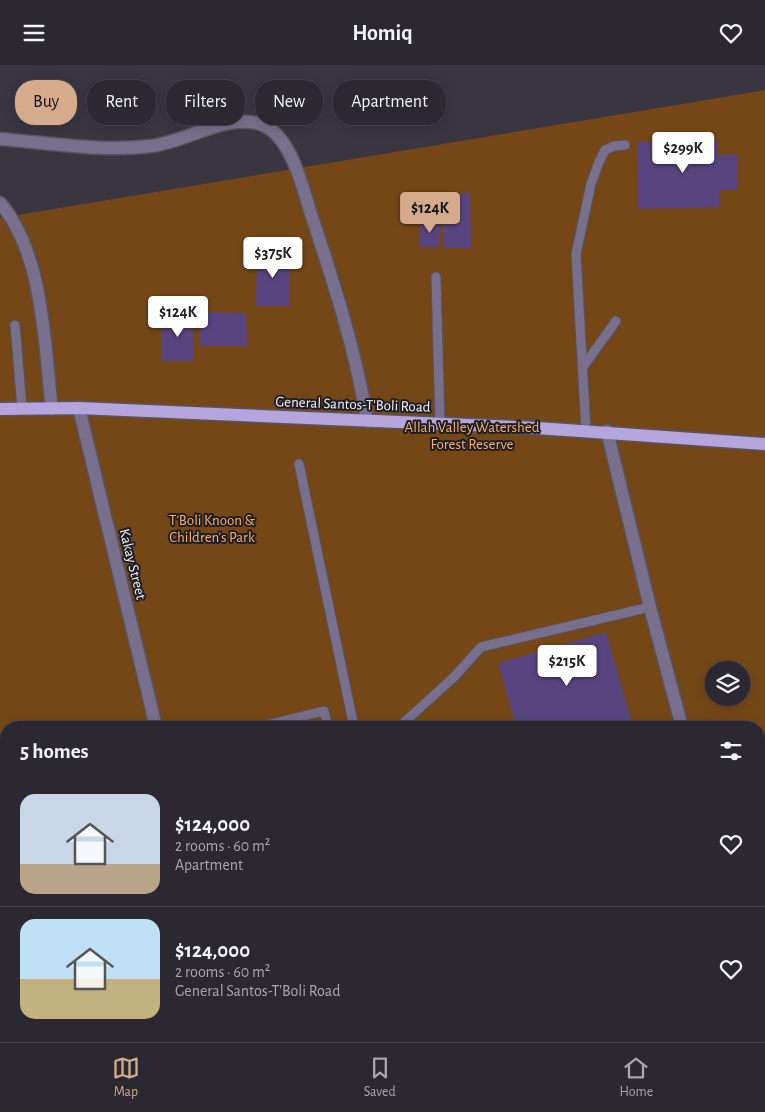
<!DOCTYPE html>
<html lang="en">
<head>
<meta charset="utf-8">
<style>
  body { margin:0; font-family:"Alegreya Sans",sans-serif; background:#37343e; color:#f1f3f6; height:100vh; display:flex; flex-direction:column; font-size:19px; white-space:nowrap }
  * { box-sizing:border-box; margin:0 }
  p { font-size:16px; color:#a6a6ac }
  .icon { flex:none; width:28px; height:28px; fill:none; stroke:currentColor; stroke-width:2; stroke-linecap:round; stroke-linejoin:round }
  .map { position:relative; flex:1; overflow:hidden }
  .panel { position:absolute; left:0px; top:656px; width:765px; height:321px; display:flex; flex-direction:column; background:#2b2832; border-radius:20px 20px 0 0; box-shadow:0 2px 12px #0003,0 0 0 1px #47444d }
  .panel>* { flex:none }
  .hud { position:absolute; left:15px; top:15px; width:500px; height:45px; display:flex; gap:10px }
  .fabs { position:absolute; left:705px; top:596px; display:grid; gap:10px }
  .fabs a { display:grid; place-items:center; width:45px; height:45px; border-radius:50%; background:#2b2832; box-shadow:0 2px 12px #0003,0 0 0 1px #47444d; font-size:25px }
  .price { position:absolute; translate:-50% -42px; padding:0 11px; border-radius:5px; background:#fff; color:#222; font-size:16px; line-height:32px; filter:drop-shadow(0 1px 2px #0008) }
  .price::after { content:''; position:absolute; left:50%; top:30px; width:15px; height:11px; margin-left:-8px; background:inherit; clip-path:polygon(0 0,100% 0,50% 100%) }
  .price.active { background:#d6ab8b; color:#111 }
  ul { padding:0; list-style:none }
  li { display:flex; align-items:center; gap:15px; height:125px; padding:0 20px }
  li+li { border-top:1px solid #47444d }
  li span { display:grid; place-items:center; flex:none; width:140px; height:100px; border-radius:15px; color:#555 }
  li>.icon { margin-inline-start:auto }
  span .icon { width:60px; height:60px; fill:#fffc; stroke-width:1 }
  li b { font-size:21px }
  h2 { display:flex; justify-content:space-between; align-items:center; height:60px; padding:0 20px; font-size:21px }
  .pill { padding:0 18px; border-radius:20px; background:#2b2832; box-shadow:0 2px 12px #0003,0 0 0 1px #47444d; font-size:18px; line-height:45px }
  .pill.active { background:#d6ab8b; color:#111 }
  header { display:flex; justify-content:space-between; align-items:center; height:65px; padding:0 20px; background:#2b2832; font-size:22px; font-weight:700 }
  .dock { display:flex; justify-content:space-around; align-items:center; height:70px; border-top:1px solid #47444d; background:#2b2832; font-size:14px; color:#a6a6ac }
  .dock a { display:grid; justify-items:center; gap:2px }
  .dock .active { color:#d6ab8b }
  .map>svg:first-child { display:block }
</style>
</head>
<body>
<header><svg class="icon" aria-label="menu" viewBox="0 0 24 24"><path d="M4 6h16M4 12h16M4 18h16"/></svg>Homiq<svg class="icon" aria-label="heart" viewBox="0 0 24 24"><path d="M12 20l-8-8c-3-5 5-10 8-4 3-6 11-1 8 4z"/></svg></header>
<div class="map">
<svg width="765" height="977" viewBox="0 0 765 977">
  <rect width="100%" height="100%" fill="#393642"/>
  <path fill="#754717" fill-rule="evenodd" d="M 765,25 L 765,977 L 0,977 L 0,153 ZM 714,605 L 741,605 L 741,632 L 714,632 ZM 6,662 L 759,662 L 759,971 L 6,971 Z"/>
  <path fill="#584580" d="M 717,75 L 718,90 L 737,89 L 737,125 L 719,125 L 719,142 L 638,144 L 637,77 Z
    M 470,128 L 471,183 L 443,183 L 442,129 Z
    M 420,156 L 440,156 L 440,182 L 420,182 Z
    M 257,187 L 290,188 L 289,241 L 256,241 Z
    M 199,247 L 246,248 L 247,281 L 199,281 Z
    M 162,251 L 194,251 L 193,296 L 162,296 Z
    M 606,567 L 633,662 L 516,662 L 498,598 Z
    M 367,971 L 434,971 L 436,977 L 347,977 Z
    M 439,971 L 467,971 L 469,977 L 438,977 L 436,972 Z"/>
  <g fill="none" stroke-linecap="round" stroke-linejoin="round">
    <g stroke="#57545f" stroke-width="11">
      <path id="service" d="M 436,212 L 440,359
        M 15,260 L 22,343
        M 583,302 L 616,256
        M 586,365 L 576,189 L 591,119 L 599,97 L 605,85 L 614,81 L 625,80
        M 299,399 L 354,662
        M 258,662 L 324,646 L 328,662
        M 399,662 L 454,612 L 481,582 L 650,542"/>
    </g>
    <g stroke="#57545f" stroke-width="15">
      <path id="minor" d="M 0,138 C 44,189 44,279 52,344
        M 79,343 L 156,662
        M 607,366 L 650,542 L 682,662
        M 0,713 L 6,711
        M 0,831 L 6,829
        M 568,971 L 569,977"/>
    </g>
    <g stroke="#57545f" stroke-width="15">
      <path id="tertiary" d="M 0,74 C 50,78 101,87 151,81 C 186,77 220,51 257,58 C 264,60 271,64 276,69 C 296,90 303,125 312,152 C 334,219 356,286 367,356"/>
    </g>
    <g stroke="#57545f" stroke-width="15">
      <path id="primary" d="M 0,344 L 79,343 L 537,363 L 765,379"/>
    </g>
    <use href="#service" stroke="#776f8b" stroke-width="9"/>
    <use href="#minor" stroke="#776f8b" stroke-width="12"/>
    <use href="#tertiary" stroke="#776f8b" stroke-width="12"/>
    <use href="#primary" stroke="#b5a5dd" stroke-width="12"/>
  </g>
  <g text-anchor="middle" stroke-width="4" stroke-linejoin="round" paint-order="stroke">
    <g font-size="15" fill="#f4f2fa" stroke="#1f1e24">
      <text transform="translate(353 339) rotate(2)" y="5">General Santos-T'Boli Road</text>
      <text transform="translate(133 499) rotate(76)" y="5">Kakay Street</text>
    </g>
    <g font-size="15" fill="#fdb169" stroke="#1f1e24">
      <text x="472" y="367">Allah Valley Watershed<tspan x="472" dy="17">Forest Reserve</tspan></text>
      <text x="212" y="460">T'Boli Knoon &amp;<tspan x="212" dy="17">Children's Park</tspan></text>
    </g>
  </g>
</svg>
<div class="fabs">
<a><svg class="icon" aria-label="layers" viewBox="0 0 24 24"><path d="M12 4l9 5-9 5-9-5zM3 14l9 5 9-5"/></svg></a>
</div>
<b class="price" style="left:683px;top:109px">$299K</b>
<b class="price active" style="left:430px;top:169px">$124K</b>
<b class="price" style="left:273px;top:214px">$375K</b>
<b class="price" style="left:178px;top:273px">$124K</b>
<b class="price" style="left:567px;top:622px">$215K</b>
<div class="hud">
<a class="pill active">Buy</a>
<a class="pill">Rent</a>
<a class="pill">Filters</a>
<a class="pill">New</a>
<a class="pill">Apartment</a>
</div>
<section class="panel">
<h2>5 homes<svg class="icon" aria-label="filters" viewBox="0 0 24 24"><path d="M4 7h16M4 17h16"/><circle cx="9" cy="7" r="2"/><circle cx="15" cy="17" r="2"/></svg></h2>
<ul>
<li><span style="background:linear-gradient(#c9d6e8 70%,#b9a48a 0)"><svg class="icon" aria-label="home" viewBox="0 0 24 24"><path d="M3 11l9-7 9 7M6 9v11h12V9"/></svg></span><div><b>$124,000</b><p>2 rooms · 60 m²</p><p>Apartment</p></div><svg class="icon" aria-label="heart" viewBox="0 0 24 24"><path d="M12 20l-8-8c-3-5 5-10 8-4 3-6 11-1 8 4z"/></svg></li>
<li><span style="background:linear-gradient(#bfe0f5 60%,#c2b280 0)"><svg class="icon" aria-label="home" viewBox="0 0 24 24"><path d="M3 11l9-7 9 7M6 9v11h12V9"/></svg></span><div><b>$124,000</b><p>2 rooms · 60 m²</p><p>General Santos-T'Boli Road</p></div><svg class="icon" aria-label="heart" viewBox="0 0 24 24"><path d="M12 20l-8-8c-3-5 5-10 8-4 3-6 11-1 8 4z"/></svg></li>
</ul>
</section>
</div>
<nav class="dock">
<a class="active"><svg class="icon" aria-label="map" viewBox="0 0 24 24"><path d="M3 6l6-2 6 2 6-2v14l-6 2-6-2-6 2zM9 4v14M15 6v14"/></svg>Map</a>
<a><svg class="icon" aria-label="saved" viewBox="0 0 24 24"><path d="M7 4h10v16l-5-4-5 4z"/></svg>Saved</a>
<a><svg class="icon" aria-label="home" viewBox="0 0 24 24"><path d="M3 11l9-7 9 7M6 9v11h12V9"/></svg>Home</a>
</nav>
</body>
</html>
